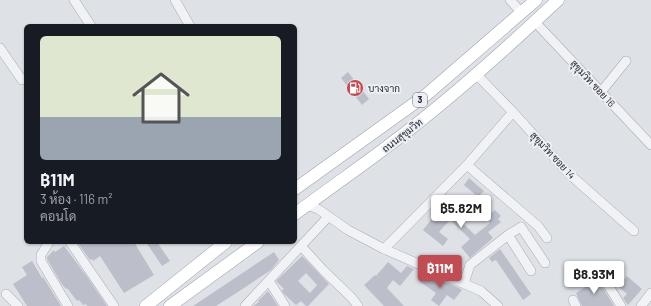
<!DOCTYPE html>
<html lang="th">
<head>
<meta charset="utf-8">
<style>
  body { margin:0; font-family:Barlow,Sarabun,sans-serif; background:#242831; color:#f1f3f6; height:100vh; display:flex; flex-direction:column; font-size:15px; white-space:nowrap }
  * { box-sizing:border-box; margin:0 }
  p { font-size:13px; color:#9ea1a6 }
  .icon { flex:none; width:22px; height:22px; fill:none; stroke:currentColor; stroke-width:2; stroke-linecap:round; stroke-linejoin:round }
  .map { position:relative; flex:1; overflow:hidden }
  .panel { position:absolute; left:24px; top:24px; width:273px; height:220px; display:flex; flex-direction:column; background:#171b24; border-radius:6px; box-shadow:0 1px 3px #0004 }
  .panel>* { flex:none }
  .price { position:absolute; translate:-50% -34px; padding:0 9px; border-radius:4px; background:#fff; color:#222; font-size:13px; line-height:26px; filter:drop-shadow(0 1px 2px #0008) }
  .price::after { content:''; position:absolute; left:50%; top:24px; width:12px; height:9px; margin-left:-6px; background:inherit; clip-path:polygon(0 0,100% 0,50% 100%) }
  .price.active { background:#c14d54; color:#fff }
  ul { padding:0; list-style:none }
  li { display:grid; align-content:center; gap:8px; height:212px; padding:0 16px }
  li span { display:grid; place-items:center; height:124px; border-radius:6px; color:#555 }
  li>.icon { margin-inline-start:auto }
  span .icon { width:72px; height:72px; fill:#fffc; stroke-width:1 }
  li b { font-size:17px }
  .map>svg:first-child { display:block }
</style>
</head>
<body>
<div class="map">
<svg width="651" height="306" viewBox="0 0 651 306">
  <rect width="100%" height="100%" fill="#dee1e6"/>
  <path fill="#bcbfc9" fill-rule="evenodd" d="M 348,72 L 369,99 L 362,105 L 341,78 Z
    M 469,178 L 484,191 L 478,197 L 464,185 Z
    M 441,202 L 475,235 L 490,223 L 485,218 L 495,210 L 501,216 L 498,219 L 501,222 L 488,232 L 493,238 L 470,258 L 461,247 L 470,239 L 450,220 L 439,232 L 448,239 L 443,246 L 423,230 L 434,216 L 430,213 Z
    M 77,242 L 134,242 L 154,275 L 124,293 L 100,256 L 93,261 L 92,259 L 90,260 Z
    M 146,242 L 157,242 L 170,261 L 162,266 Z
    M 64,246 L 88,278 L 107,306 L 87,306 L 86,304 L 83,305 L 79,300 L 77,301 L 67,288 L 66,289 L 61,283 L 47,259 L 47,257 L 54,250 L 55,252 Z
    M 500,249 L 531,294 L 523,300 L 496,260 L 492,262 L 489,258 Z
    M 274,252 L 279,260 L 271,270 L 244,288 L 216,306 L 193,306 Z
    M 302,256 L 329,284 L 308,306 L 306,306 L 301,301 L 296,305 L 283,293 L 282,290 L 284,289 L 276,281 ZM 306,273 L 317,285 L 310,293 L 298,281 Z
    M 32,261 L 42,278 L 43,277 L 61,306 L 27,306 L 13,284 L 27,275 L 22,267 Z
    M 388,262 L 401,273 L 407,266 L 414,269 L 400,286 L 393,280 L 387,288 L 404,306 L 384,306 L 364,285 L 375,275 L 376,276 Z
    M 425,273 L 459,288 L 462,290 L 454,300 L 447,295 L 439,306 L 431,300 L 436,293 L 419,281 Z
    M 627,276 L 642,289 L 628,305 L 623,298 L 627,294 L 618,286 Z
    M 599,278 L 602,284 L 603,288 L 614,306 L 582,306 L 576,293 Z
    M 268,291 L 278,306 L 253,306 L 259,302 L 258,301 Z"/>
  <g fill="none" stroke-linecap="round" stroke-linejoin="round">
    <g stroke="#a8abb3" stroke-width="10">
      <path id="minor" d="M 74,0 L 91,26
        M 175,0 L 190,26
        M 510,0 L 522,13
        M 535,22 L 651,145
        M 0,48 L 22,80
        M 476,74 L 513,112 L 568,173 L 634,231
        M 601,92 L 626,61
        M 467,165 L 538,226 L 547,238
        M 307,205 L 318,209 L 348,230 L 384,249 L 481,291 L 498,306
        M 508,235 L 521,227 L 545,263
        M 49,242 L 41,255 L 41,261 L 68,306
        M 70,242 L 114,306
        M 301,246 L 323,270 L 352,298 L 358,306
        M 384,249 L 467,165 L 513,112
        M 269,281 L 285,306
        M 464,283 L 470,265 L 508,235 L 531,271
        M 608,285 L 621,306
        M 6,294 L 18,306
        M 573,300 L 576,306
        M 245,306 L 328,217
        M 641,306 L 651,293"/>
    </g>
    <g stroke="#9ea4b1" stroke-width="13">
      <path id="major" d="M 295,189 L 426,95 L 536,0
        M 295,214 C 331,187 369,161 405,133 C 458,92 509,46 558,0
        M 146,306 L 226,242
        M 170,306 L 258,242"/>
    </g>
    <use href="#minor" stroke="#f0f2f5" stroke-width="9"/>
    <use href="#major" stroke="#fff" stroke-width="12"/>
  </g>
  <defs>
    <g id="fuel-disc" transform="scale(0.9)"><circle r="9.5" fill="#c14d54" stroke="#edeff4"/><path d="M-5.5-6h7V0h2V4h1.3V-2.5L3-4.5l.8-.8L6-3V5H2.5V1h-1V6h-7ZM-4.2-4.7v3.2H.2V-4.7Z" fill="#fff"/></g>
  </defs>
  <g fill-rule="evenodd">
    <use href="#fuel-disc" x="355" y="88"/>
  </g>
  <g text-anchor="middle" stroke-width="4" stroke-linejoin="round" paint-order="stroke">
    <rect fill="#edeff4" stroke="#646873" stroke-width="1" x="413" y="93" width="14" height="14" rx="3"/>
    <g font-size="9" font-weight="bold" fill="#292e3c">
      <text x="420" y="103">3</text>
    </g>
    <g font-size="10" fill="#292e3c" stroke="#edeff4">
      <text transform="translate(593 83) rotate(47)" y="4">สุขุมวิท ซอย 16</text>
      <text transform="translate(402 135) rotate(-38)" y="4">ถนนสุขุมวิท</text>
      <text transform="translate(553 155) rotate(47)" y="4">สุขุมวิท ซอย 14</text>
    </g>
    <g font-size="10" fill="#292e3c" stroke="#edeff4" text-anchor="start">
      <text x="368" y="92">บางจาก</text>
    </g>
  </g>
</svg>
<b class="price" style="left:461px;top:229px">฿5.82M</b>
<b class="price active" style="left:440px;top:289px">฿11M</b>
<b class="price" style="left:594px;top:295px">฿8.93M</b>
<section class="panel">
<ul>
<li><span style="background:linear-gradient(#dfe7d0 65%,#9aa5b1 0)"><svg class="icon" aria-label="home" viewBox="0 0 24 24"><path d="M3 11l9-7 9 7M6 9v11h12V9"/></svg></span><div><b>฿11M</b><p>3 ห้อง · 116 m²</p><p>คอนโด</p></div></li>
</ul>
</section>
</div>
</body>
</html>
